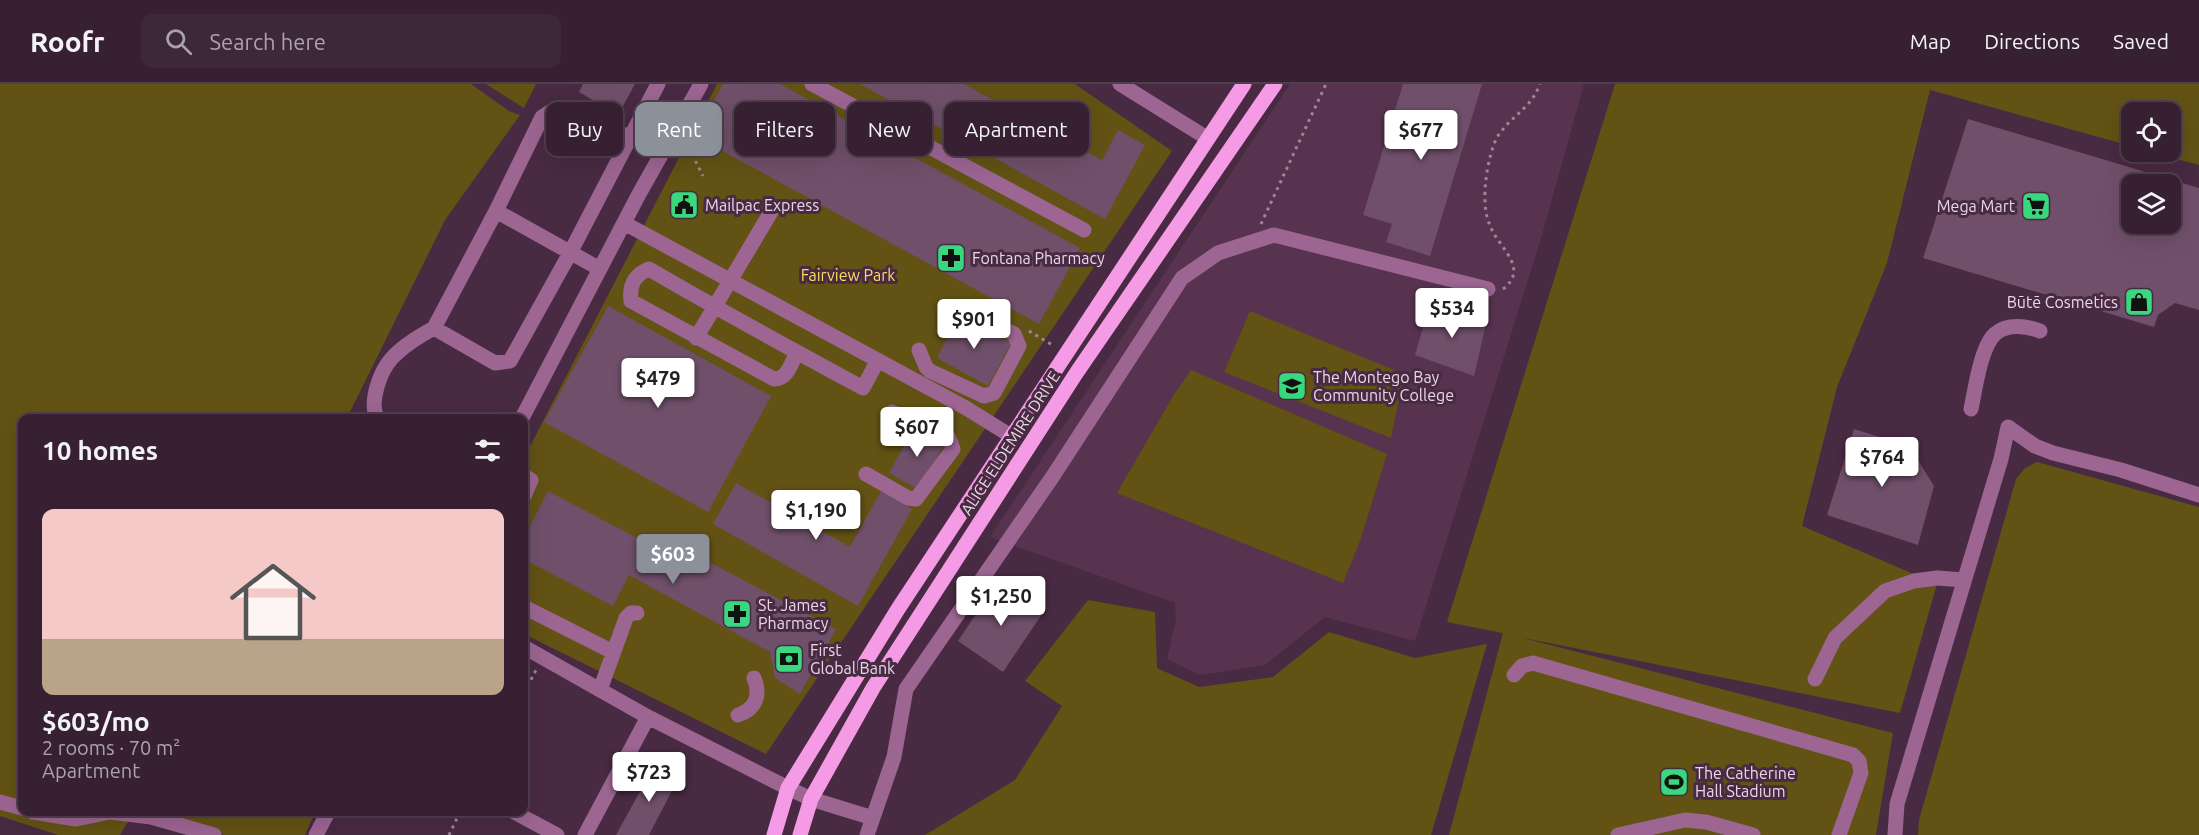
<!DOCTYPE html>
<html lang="en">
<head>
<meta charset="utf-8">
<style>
  body { margin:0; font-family:Ubuntu,sans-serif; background:#3d283a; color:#f1f3f6; height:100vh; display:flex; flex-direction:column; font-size:22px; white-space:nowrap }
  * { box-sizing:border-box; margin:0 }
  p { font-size:20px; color:#aaa3ac }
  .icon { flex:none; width:33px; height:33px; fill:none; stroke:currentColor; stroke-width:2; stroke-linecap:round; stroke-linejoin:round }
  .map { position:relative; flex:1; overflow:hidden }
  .details { position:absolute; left:18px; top:330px; width:510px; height:402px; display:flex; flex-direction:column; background:#362032; border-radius:12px; box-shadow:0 6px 24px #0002,0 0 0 2px #503e4d }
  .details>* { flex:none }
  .banner { position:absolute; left:546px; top:18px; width:570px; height:54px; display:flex; gap:12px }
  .tools { position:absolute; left:2121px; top:18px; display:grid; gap:12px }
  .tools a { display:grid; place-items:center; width:60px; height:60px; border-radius:12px; background:#362032; box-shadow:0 6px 24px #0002,0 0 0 2px #503e4d; font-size:30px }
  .price { position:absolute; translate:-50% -51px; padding:0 14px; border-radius:6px; background:#fff; color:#222; font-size:20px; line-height:39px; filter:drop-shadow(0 2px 3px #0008) }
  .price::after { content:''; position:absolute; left:50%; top:36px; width:18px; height:14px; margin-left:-9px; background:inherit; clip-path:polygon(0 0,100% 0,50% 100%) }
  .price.on { background:#8c9099; color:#fff }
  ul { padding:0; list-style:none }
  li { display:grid; align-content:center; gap:12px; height:318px; padding:0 24px }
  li+li { border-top:2px solid #503e4d }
  li span { display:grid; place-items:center; height:186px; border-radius:12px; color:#555 }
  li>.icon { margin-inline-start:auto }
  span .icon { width:108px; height:108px; fill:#fffc; stroke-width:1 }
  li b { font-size:26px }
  h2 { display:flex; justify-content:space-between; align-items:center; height:72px; padding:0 24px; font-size:26px }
  .pill { padding:0 21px; border-radius:12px; background:#362032; box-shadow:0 6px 24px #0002,0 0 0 2px #503e4d; font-size:21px; line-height:54px }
  .pill.on { background:#8c9099; color:#fff }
  header { display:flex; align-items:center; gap:36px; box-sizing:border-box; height:84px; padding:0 30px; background:#362032; border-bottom:2px solid #503e4d }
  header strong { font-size:28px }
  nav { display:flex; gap:33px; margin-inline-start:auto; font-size:21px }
  .search { width:420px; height:54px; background:#3d283a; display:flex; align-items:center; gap:15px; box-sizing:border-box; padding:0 21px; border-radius:12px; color:#aaa3ac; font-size:22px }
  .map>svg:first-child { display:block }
</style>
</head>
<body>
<header>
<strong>Roofr</strong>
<div class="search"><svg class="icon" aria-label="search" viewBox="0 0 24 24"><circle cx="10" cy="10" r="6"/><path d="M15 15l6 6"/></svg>Search here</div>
<nav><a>Map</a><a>Directions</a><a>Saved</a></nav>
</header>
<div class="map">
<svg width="2199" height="751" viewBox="0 0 2199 751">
  <rect width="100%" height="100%" fill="#482a43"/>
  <path fill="#573350" d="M 1290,0 L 1584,0 L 1542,151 L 1415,557 L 1325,533 L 1265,581 L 1200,591 L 1167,575 L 1176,535 L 1175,519 L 990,453 Z"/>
  <path fill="#625214" d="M 0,0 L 471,0 L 509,27 L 520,31 L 445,136 L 347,334 L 22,334 L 22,728 L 134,728 L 120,751 L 58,751 L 0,732 Z
    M 486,0 L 536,0 L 524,24 Z
    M 717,0 L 1075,0 L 1172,67 L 766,670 L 524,550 L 524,374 Z
    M 1615,0 L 2199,0 L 2199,81 L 2150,68 L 2170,68 L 2170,28 L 2132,28 L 2131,62 L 1930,6 L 1887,179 L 1837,303 L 1802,442 L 1937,500 L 1900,629 L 1519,553 L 1893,649 L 1876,751 L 1449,751 L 1503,549 L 1447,538 Z
    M 1250,227 L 1404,290 L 1391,354 L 1224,288 Z
    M 1191,286 L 1387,370 L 1361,454 L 1343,499 L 1117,409 L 1173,312 Z
    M 2037,378 L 2199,423 L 2199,751 L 1918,751 L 1919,736 L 2016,395 L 2025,384 Z
    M 1088,516 L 1155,528 L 1157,584 L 1199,603 L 1273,593 L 1329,548 L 1415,574 L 1487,560 L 1431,751 L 925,751 L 1015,696 L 1062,622 L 1025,597 Z
    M 145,728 L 315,728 L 305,751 L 224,751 Z"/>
  <path fill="#704f6a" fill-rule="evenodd" d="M 583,0 L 635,0 L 618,31 L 579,8 Z
    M 723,0 L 780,0 L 1080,164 L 1039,240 L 695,52 Z
    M 860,0 L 964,0 L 1102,76 L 1118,46 L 1145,61 L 1105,135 Z
    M 1403,0 L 1482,0 L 1430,172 L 1386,158 L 1392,140 L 1363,131 Z
    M 1968,35 L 2199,104 L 2199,226 L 2175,219 L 2158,231 L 2154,243 L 1923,174 ZM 2132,100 L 2170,100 L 2170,140 L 2132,140 Z
    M 1430,219 L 1487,236 L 1474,292 L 1415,271 Z
    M 608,222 L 771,312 L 708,428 L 544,338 Z
    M 959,231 L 1011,259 L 988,302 L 937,274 Z
    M 915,342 L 945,359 L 919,406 L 889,389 Z
    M 1854,345 L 1909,362 L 1934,402 L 1918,461 L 1827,431 Z
    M 736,399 L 850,463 L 881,407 L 912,425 L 858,522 L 713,440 Z
    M 548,407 L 686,480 L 694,470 L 836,545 L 800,610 L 775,594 L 770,568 L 629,491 L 613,522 L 524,475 L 524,454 Z
    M 1001,498 L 1044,527 L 1003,588 L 958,557 L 984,518 L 987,519 Z
    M 655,680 L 679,693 L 649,751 L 616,751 Z"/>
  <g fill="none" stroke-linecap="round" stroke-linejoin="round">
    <path stroke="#9e8599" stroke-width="3" stroke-dasharray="3 4.5" stroke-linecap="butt" d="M 687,58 L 695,65 L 696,78 L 703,92
      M 1261,140 L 1326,0
      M 1503,205 C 1529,185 1501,165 1492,146 C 1487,136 1485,126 1485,115 C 1484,99 1490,61 1500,49 C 1514,30 1531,24 1540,0
      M 1029,247 L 1054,262
      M 524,609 L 536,586
      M 449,751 L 460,728"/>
    <path stroke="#9c6592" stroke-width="15" d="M 812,0 L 1084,146
      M 1120,0 L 1207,54
      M 496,127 L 600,185
      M 624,139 L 966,324 L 1011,352
      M 434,244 L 495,279 L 510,277 L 570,169 L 658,0
      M 696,254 L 771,128
      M 919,266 L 926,283 L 930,287 L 984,312 L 994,309 L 1019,262 L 1014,250 L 965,225 L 946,224
      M 797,268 C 791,279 788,295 774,295 L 631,217 C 629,201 634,191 649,185 C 719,226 791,265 863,304 L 878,276
      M 1971,325 C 1975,306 1981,262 1995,250 C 2007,239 2027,242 2040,247
      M 377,334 C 369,318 380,287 392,274 C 404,261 420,252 434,244 L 496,127 L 542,33 L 553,26 L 566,24 L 631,54
      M 522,334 L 639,110 L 701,0
      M 866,390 L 908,414 L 916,415 L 953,365 L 949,354 L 892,328
      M 524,392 L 531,396 L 524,412
      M 524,523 L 613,568
      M 524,563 L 648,633 L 788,704 L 811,715 L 873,734
      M 1514,591 L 1522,582 L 1533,579 L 1853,671 L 1859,677 L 1861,689 L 1839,751
      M 1815,595 L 1835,554 L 1885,507 L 1914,497 L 1937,494 L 1964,496
      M 600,606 L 626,534 L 631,529 L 637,529
      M 738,631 C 756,625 761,611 754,594
      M 0,718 L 22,724
      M 33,728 L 76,735 L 110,728 L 151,733 L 214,751
      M 514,728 L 557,751
      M 316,751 L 328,728
      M 585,751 L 648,633
      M 867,751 L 894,673 L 906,605 L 1053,392 L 1182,194 L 1218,169 L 1274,151 L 1488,205
      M 1618,751 L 1685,736 L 1706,738 L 1753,751
      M 1895,751 L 1897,720 L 2001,375 L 2008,343 L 2035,362 L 2053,369 L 2121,386 L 2199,411"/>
    <path stroke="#f59ae5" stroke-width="15" d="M 774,751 L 788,704 L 898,525 L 1244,0
      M 800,751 L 811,715 L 873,604 L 1077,288 L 1275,0"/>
  </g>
  <defs>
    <g id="civic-square" transform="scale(1.5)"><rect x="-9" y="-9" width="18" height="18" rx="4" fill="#39d87f" stroke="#482a43"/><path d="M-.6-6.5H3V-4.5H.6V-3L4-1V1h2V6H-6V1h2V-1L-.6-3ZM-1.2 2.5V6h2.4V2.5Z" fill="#111"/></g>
    <g id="supermarket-square" transform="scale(1.5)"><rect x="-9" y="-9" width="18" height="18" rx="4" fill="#39d87f" stroke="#482a43"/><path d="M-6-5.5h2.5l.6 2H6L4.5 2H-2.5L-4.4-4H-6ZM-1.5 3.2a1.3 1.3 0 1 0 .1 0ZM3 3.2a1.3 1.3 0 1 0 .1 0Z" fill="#111"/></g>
    <g id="pharmacy-square" transform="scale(1.5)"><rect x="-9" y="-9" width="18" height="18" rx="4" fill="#39d87f" stroke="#482a43"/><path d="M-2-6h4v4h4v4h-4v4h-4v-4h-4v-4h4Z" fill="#111"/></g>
    <g id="shop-square" transform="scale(1.5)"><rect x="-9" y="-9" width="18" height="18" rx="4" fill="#39d87f" stroke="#482a43"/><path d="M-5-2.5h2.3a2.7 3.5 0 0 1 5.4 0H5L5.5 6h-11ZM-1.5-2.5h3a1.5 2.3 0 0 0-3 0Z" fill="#111"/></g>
    <g id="university-square" transform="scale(1.5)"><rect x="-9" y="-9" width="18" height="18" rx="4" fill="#39d87f" stroke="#482a43"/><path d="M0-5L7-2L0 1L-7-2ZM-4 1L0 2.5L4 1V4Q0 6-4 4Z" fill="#111"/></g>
    <g id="bank-square" transform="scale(1.5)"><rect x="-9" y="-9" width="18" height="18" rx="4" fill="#39d87f" stroke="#482a43"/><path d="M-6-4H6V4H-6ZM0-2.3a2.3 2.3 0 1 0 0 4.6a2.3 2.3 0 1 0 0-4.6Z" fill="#111"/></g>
    <g id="stadium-square" transform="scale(1.5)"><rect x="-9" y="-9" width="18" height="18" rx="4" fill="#39d87f" stroke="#482a43"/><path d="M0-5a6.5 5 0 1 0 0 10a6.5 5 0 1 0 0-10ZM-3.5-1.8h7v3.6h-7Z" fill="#111"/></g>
  </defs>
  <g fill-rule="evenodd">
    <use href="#civic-square" x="684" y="121"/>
    <use href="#supermarket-square" x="2036" y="122"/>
    <use href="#pharmacy-square" x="951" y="174"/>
    <use href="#shop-square" x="2139" y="218"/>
    <use href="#university-square" x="1292" y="302"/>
    <use href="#pharmacy-square" x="737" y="530"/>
    <use href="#bank-square" x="789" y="575"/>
    <use href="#stadium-square" x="1674" y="698"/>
  </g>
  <g text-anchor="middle" stroke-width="6" stroke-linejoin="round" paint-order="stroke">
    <g font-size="16" fill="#ead7e6" stroke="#482a43" text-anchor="start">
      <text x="705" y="127">Mailpac Express</text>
      <text x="2015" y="128" text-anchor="end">Mega Mart</text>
      <text x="972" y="180">Fontana Pharmacy</text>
      <text x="2118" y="224" text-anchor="end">Būtē Cosmetics</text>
      <text x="1313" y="299">The Montego Bay<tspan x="1313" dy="18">Community College</tspan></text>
      <text x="758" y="527">St. James<tspan x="758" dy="18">Pharmacy</tspan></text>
      <text x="810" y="572">First<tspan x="810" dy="18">Global Bank</tspan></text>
      <text x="1695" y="695">The Catherine<tspan x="1695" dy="18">Hall Stadium</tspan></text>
    </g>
    <g font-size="16" fill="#fddb61" stroke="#482a43">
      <text x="848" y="197">Fairview Park</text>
    </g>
    <g font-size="16" fill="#ead7e6" stroke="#482a43">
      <text transform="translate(1010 359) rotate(-57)" y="6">ALICE ELDEMIRE DRIVE</text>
    </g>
  </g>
</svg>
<div class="tools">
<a><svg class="icon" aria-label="locate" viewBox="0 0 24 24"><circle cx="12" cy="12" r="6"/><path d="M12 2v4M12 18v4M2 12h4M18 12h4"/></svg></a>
<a><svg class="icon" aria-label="layers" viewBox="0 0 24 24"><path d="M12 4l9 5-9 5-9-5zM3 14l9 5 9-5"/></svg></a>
</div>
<b class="price" style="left:1421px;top:77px">$677</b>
<b class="price" style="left:1452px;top:255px">$534</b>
<b class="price" style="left:974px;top:266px">$901</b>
<b class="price" style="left:658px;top:325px">$479</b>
<b class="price" style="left:917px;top:374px">$607</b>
<b class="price" style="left:1882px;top:404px">$764</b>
<b class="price" style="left:816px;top:457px">$1,190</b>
<b class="price on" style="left:673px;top:501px">$603</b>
<b class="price" style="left:1001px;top:543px">$1,250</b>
<b class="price" style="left:649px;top:719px">$723</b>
<div class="banner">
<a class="pill">Buy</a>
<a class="pill on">Rent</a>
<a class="pill">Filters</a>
<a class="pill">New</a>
<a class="pill">Apartment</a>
</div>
<section class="details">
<h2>10 homes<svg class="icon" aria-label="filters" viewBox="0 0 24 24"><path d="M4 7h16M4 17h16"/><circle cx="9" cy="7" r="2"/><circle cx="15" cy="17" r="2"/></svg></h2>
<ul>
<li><span style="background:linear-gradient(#f6c9c9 70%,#b9a48a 0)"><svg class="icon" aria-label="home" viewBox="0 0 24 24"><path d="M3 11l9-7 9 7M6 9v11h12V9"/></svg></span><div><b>$603/mo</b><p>2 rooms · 70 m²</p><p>Apartment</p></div></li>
</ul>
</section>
</div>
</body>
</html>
